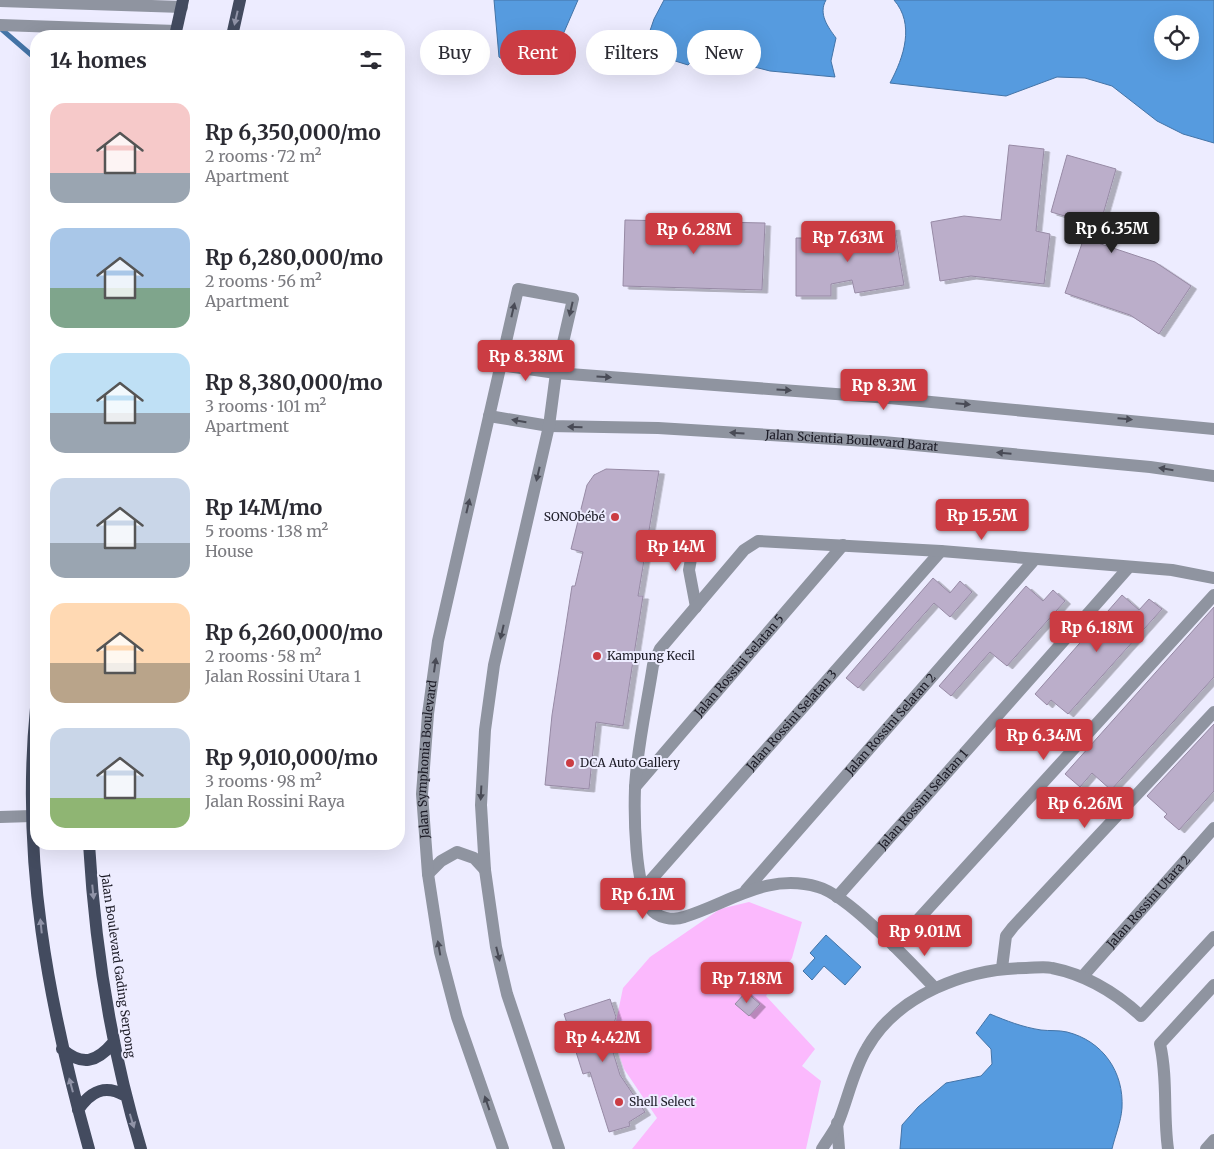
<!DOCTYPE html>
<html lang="en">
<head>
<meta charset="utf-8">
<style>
  body { margin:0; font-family:Merriweather,serif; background:#f2f2f3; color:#2b2b33; height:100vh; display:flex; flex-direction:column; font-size:19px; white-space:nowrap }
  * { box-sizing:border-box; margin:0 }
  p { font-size:16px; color:#7c7c81 }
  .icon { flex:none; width:28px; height:28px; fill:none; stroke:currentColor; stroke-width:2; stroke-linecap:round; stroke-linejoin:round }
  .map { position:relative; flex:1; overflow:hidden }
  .side { position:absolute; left:30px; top:30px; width:375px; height:820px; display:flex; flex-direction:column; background:#fff; border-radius:20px; box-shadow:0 5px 20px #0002 }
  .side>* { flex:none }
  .banner { position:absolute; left:420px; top:30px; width:475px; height:45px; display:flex; gap:10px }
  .buttons { position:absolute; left:1154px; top:15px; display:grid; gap:10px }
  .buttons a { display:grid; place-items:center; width:45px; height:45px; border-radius:50%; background:#fff; box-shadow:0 5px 20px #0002; font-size:25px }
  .price { position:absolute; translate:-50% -42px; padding:0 11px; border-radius:5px; background:#cb3c43; color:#fff; font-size:16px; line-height:32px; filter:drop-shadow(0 1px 2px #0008) }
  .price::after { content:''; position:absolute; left:50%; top:30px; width:15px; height:11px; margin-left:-8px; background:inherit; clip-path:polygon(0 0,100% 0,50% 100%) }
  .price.on { background:#222; color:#fff }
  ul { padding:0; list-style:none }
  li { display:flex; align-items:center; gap:15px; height:125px; padding:0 20px }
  li span { display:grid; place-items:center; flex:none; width:140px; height:100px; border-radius:15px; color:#555 }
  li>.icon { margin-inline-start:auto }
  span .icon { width:60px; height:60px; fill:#fffc; stroke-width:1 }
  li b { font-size:21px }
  h2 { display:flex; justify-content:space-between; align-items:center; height:60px; padding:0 20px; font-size:21px }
  .chip { padding:0 18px; border-radius:22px; background:#fff; box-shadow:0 5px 20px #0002; font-size:18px; line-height:45px }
  .chip.on { background:#cb3c43; color:#fff }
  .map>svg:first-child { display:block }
</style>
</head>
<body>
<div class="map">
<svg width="1214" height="1149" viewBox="0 0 1214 1149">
  <defs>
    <filter id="shadow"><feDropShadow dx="5.5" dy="3" stdDeviation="0" flood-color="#0004"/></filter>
  </defs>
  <rect width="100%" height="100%" fill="#edecff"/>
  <path fill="#fbb9fd" d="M 749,902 L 802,922 L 792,958 L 766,996 L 815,1049 L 802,1066 L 821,1081 L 806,1149 L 632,1149 L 657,1118 L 624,1069 L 613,1036 L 623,988 L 650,957 L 720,909 Z"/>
  <path fill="#569bdf" stroke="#4474a7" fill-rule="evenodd" d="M 494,0 L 578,0 L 558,46 L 548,60 L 512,66 L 499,57 Z
    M 664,0 L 826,0 C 818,14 828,27 836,38 L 831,61 L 835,77 L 770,71 L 700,53 L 688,65 L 643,51 L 654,19 Z
    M 894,0 L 1214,0 L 1214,143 L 1183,134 L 1157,121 L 1112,86 L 1085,78 L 1057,77 L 1006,96 L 890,83 C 904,57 915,24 894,0 ZM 1162,24 L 1190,24 L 1190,51 L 1162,51 Z
    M 826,935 L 861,967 L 845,985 L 824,966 L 812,980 L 803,971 L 815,958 L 810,953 Z
    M 990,1014 C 1007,1021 1022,1027 1041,1030 C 1049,1031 1059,1030 1067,1032 C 1103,1041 1124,1072 1122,1108 C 1121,1122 1115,1136 1112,1149 L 900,1149 L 902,1125 L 918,1107 L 946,1083 L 981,1076 L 992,1064 L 991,1049 L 976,1033 Z"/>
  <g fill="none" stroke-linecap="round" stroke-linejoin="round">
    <path stroke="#4474a7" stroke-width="5" d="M 0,28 L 36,59"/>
  </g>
  <path fill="#bbaeca" stroke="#978aa5" filter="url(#shadow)" d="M 1009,145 L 1044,149 L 1036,231 L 1050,234 L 1044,284 L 971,276 L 940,281 L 931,222 L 964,216 L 1001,220 Z
    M 1067,155 L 1116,169 L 1095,242 L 1155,262 L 1191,286 L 1159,334 L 1130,315 L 1065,293 L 1089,223 L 1051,212 Z
    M 625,220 L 765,223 L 762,290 L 623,286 Z
    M 894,227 L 904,285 L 855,293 L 852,280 L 831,284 L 831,296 L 796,296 L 796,238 L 846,238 L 845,236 Z
    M 606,469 L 659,471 L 638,596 L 643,596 L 623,726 L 596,722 L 589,789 L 545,785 L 552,715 L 572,586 L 575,586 L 583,552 L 571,549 L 587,485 L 594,475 Z
    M 933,578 L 950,593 L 960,581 L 972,592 L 950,617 L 934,603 L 858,688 L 846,678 Z
    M 1026,586 L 1043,601 L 1053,590 L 1065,601 L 1007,666 L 990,652 L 951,696 L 939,686 Z
    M 1122,595 L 1139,610 L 1149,599 L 1162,609 L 1068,714 L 1051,700 L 1047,705 L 1035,694 Z
    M 1214,607 L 1214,677 L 1111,790 L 1092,773 L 1080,787 L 1065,774 Z
    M 1214,724 L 1214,791 L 1179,830 L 1164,817 L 1167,814 L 1147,796 Z
    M 746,992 L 760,1004 L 749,1016 L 735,1004 Z
    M 610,999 L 616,1017 L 614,1023 L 605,1026 L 620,1075 L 645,1112 L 629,1122 L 630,1126 L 609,1132 L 590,1072 L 583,1074 L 564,1014 Z"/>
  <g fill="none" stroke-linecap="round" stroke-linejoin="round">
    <g stroke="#8f94a0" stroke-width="12">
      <path d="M 0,1 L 182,7"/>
      <path d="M 0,25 L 176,31"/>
      <path d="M 500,365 L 556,373 L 889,398 L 1214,429"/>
      <path id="s1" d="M 489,416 L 549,426 L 658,428 L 883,442 L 1150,467 L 1214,476"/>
      <path d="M 695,537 L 689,570 L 696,607"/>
      <path id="s2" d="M 635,787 L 843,545"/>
      <path d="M 0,817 L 32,816"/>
      <path d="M 428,874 L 441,861 L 457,852 L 474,858 L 485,870"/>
      <path id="s3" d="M 643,889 L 941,551"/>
      <path id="s4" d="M 746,890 L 1035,559"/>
      <path id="s5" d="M 837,897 L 1129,567"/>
      <path d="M 894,946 L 1214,595"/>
      <path d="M 1002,968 L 1006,936 L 1013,927 L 1214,712"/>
      <path id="s6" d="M 1083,976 L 1214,828"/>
      <path d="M 935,988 C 911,963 848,895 818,887 C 767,872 730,903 684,917 C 673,921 657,918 650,908 C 635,883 634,817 635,788 C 637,747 647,705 653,665 L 660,649 L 744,550 L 758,541 L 941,551 L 1172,570 L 1214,578"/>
      <path d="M 837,1123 L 839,1149"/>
      <path id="s7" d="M 503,1149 L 457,1017 L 440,952 L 428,874 L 422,794 L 428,714 L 438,641 L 518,289 L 573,299 L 556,373 L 549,426 L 494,665 L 485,730 L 481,805 L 485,870 L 496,947 L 507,994 L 559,1149"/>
      <path d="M 822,1149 C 827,1140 834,1132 838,1123 C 848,1099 853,1071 867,1048 C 897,995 967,968 1026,968 C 1034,968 1044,966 1052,968 C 1087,975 1115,992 1141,1016 L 1214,937"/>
      <path d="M 1168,1149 C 1163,1114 1168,1079 1160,1044 L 1214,985"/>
      <path d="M 1206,1149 L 1214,1140"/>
    </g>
    <path stroke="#434b5f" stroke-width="12" d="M 175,36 L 183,0
      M 232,36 L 240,0
      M 36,708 C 21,860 48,1003 89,1149
      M 89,844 C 95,947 111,1050 141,1149
      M 62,1049 C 82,1066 96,1063 113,1043
      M 78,1110 C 90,1092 104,1084 124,1095"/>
  </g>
  <defs><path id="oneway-solid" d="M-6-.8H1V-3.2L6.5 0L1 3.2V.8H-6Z" transform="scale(1.25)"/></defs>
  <g fill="#9093a7">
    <use href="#oneway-solid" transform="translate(236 18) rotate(103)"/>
    <use href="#oneway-solid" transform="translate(93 892) rotate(84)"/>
    <use href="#oneway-solid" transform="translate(41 926) rotate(-96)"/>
    <use href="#oneway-solid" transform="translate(71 1085) rotate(-105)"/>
    <use href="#oneway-solid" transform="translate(132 1121) rotate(73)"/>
  </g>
  <g fill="#494b56">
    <use href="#oneway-solid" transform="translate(571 309) rotate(103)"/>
    <use href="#oneway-solid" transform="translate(513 310) rotate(-77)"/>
    <use href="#oneway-solid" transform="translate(604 377) rotate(4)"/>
    <use href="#oneway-solid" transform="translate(784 390) rotate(4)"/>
    <use href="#oneway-solid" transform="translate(963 404) rotate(5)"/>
    <use href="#oneway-solid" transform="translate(1125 419) rotate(5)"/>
    <use href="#oneway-solid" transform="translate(519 421) rotate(-170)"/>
    <use href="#oneway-solid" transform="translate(575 427) rotate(-179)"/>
    <use href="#oneway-solid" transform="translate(737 433) rotate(-176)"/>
    <use href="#oneway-solid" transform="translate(1004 453) rotate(-175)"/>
    <use href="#oneway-solid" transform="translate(1166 469) rotate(-171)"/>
    <use href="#oneway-solid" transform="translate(538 474) rotate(103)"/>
    <use href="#oneway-solid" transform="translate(468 506) rotate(-77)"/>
    <use href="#oneway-solid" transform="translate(502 632) rotate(103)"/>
    <use href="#oneway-solid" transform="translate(435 665) rotate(-82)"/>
    <use href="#oneway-solid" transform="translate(481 793) rotate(93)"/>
    <use href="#oneway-solid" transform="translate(439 948) rotate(-100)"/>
    <use href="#oneway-solid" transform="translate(498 954) rotate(76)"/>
    <use href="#oneway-solid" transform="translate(487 1103) rotate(-109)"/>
  </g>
  <g fill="#cb3c43" stroke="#edecff" stroke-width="2">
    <circle cx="615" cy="517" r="5"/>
    <circle cx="597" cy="656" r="5"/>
    <circle cx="570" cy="763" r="5"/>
    <circle cx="619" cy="1102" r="5"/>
  </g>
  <g text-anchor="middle" stroke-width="4" stroke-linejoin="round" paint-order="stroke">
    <g font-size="12" fill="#1b1a25" stroke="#edecff">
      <text dy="4" stroke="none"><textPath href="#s1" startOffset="364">Jalan Scientia Boulevard Barat</textPath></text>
      <text dy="4" stroke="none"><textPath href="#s2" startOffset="160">Jalan Rossini Selatan 5</textPath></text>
      <text dy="4" stroke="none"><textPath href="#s3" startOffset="225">Jalan Rossini Selatan 3</textPath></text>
      <text dy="4" stroke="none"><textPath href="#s4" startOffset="220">Jalan Rossini Selatan 2</textPath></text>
      <text dy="4" stroke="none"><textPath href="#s7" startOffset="401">Jalan Symphonia Boulevard</textPath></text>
      <text dy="4" stroke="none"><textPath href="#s5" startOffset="130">Jalan Rossini Selatan 1</textPath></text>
      <text dy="4" stroke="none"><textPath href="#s6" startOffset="99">Jalan Rossini Utara 2</textPath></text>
      <text transform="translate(118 966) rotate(82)" y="4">Jalan Boulevard Gading Serpong</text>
    </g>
    <g font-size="12" fill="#1b1a25" stroke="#edecff" text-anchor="start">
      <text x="605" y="521" text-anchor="end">SONObébé</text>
      <text x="607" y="660">Kampung Kecil</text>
      <text x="580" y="767">DCA Auto Gallery</text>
      <text x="629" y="1106">Shell Select</text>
    </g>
  </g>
</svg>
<div class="buttons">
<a><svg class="icon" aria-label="locate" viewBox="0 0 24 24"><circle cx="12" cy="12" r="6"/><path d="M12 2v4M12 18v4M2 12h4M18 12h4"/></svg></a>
</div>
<b class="price on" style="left:1112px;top:254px">Rp 6.35M</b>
<b class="price" style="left:694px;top:255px">Rp 6.28M</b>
<b class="price" style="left:848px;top:263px">Rp 7.63M</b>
<b class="price" style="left:526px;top:382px">Rp 8.38M</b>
<b class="price" style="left:884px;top:411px">Rp 8.3M</b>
<b class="price" style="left:982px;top:541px">Rp 15.5M</b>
<b class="price" style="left:676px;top:572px">Rp 14M</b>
<b class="price" style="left:1097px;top:653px">Rp 6.18M</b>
<b class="price" style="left:1044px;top:761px">Rp 6.34M</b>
<b class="price" style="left:1085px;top:829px">Rp 6.26M</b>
<b class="price" style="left:643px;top:920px">Rp 6.1M</b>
<b class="price" style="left:925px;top:957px">Rp 9.01M</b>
<b class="price" style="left:747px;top:1004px">Rp 7.18M</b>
<b class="price" style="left:603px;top:1063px">Rp 4.42M</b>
<div class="banner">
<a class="chip">Buy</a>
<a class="chip on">Rent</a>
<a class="chip">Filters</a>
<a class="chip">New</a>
</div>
<section class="side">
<h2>14 homes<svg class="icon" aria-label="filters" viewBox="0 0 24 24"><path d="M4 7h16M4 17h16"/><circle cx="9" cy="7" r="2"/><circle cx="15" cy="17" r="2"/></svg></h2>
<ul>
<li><span style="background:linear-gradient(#f6c9c9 70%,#9aa5b1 0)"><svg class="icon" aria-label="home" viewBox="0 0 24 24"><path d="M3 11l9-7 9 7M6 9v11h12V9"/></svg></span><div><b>Rp 6,350,000/mo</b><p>2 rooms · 72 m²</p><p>Apartment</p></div></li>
<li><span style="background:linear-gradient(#a9c7e8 60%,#7fa58c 0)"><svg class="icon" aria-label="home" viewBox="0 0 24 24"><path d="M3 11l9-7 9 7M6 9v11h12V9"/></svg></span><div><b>Rp 6,280,000/mo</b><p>2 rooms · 56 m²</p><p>Apartment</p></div></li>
<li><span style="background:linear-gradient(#bfe0f5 60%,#9aa5b1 0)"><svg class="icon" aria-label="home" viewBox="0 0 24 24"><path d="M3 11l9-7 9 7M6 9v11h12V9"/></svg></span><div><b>Rp 8,380,000/mo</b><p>3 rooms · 101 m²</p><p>Apartment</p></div></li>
<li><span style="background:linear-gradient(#c9d6e8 65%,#9aa5b1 0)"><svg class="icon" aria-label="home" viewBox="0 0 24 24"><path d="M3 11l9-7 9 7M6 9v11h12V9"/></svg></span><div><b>Rp 14M/mo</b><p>5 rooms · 138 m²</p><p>House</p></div></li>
<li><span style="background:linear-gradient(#ffd9b3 60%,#b9a48a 0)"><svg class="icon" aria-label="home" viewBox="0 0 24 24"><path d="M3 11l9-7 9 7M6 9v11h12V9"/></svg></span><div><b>Rp 6,260,000/mo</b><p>2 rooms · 58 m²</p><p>Jalan Rossini Utara 1</p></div></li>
<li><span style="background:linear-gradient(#c9d6e8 70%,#8fb573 0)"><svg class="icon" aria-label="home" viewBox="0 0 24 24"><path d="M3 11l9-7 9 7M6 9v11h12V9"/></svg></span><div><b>Rp 9,010,000/mo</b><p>3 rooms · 98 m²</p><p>Jalan Rossini Raya</p></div></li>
</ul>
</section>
</div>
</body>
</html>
